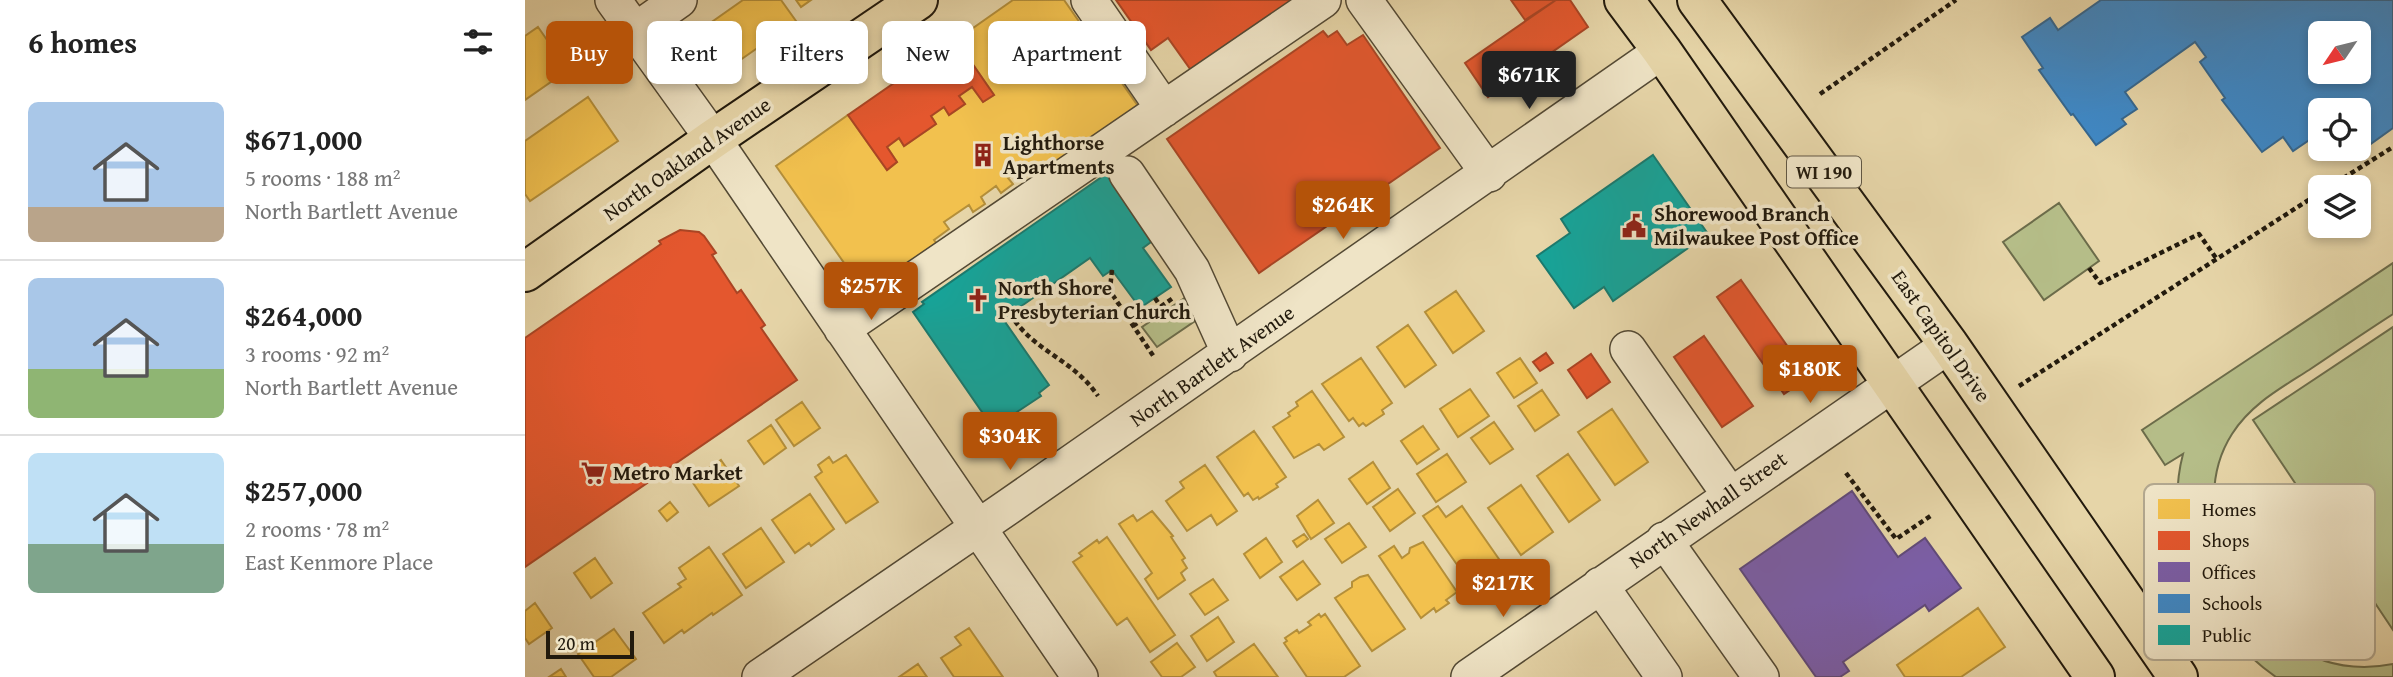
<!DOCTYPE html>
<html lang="en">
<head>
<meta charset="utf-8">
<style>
  body { margin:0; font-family:"Gentium Book Plus",serif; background:#f6f6f6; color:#222; height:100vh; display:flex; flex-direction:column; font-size:26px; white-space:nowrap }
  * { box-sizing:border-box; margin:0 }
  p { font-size:23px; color:#767676 }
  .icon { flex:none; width:38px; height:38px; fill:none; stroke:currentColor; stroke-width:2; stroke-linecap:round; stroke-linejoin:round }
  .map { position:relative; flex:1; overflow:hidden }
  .panel { display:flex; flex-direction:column; background:#fff; width:525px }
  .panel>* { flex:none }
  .guide { position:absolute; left:21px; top:21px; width:665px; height:63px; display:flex; gap:14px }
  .needle { width:46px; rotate:235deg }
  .tools { position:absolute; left:1783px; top:21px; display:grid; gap:14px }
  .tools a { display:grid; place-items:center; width:63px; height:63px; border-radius:10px; background:#fff; box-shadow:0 4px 10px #0003; font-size:35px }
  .scale { position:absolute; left:21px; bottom:18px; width:88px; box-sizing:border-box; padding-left:7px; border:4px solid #221a0d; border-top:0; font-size:19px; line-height:24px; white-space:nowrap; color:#221a0d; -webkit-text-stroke:5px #efe4c6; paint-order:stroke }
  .price { position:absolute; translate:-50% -60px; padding:0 16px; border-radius:7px; background:#b45309; color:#fff; font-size:23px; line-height:46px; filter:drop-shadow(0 2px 4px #0008) }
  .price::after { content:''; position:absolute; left:50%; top:42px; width:21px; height:16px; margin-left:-10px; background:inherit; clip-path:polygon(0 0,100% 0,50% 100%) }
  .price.on { background:#222; color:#fff }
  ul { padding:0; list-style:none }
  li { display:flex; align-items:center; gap:21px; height:175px; padding:0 28px }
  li+li { border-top:2px solid #e0e0e0 }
  li span { display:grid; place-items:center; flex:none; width:196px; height:140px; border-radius:10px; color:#555 }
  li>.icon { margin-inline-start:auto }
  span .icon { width:84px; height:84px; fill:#fffc; stroke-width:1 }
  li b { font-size:30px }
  h2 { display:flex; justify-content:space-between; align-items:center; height:84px; padding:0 28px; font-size:30px }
  .tag { padding:0 24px; border-radius:10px; background:#fff; box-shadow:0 4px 10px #0003; font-size:24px; line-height:63px }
  .tag.on { background:#b45309; color:#fff }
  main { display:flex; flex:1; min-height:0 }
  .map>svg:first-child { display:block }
</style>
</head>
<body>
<main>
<section class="panel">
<h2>6 homes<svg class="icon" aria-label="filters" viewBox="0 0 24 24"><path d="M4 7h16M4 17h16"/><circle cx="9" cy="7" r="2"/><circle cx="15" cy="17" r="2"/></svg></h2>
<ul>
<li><span style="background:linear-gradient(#a9c7e8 75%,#b9a48a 0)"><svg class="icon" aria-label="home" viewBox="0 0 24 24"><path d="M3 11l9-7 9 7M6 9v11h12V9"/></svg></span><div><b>$671,000</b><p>5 rooms · 188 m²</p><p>North Bartlett Avenue</p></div></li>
<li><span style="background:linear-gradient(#a9c7e8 65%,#8fb573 0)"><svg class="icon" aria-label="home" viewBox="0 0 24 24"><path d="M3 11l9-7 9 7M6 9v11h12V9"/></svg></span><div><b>$264,000</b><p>3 rooms · 92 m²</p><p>North Bartlett Avenue</p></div></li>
<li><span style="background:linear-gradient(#bfe0f5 65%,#7fa58c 0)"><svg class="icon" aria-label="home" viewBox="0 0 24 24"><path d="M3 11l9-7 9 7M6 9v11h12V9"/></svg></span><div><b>$257,000</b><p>2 rooms · 78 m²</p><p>East Kenmore Place</p></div></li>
</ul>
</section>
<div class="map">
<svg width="1868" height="677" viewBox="0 0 1868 677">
  <rect width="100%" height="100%" fill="#e6d5a8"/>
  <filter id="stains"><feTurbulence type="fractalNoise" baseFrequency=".00286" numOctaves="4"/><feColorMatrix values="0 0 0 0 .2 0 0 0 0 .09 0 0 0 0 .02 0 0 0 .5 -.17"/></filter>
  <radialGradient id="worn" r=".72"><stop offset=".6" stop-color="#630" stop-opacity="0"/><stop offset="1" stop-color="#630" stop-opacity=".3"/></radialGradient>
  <path fill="#b5bd88" stroke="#6c6c4a" stroke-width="2" d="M 1534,203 L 1574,261 L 1519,300 L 1478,242 Z
    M 1868,263 L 1868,314 C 1840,332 1812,351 1784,370 C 1756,388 1726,404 1707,434 C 1659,509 1714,622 1790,657 C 1814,668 1843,669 1868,664 L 1868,677 L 1751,677 C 1681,629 1636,538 1658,454 L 1640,465 L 1617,430 Z
    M 661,297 L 670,321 L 632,347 L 617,327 Z
    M 1868,327 L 1868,630 L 1728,420 Z"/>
  <path fill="#f2c14e" stroke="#b48f3a" stroke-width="2" d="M 218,0 L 256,0 L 271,21 L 198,72 L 183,51 L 177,56 L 164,38 Z
    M 271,0 L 286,0 L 276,7 Z
    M 488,0 L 539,0 L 615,109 L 522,174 L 516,165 L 503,174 L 499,167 L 483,178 L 488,184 L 476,193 L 471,186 L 456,197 L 460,204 L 448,212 L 444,205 L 419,222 L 424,229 L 409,240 L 414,247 L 343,297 L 251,166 L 323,115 L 362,170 L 372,162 L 362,147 L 374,138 L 379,146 L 411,124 L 406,116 L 419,107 L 424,115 L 440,104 L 434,96 L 447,87 L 458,102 L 469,95 L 431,40 Z
    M 13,27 L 43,70 L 0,100 L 0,36 Z
    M 63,97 L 93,141 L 5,201 L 0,194 L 0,141 Z
    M 931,291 L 959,331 L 928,353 L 900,312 Z
    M 883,325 L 911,365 L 880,387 L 852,347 Z
    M 836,358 L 867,403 L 857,410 L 859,414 L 841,426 L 838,423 L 834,426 L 828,418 L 824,421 L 797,384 Z
    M 995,358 L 1012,383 L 989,398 L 972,373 Z
    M 945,389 L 964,416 L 933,437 L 915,409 Z
    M 1017,390 L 1034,415 L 1010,431 L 993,406 Z
    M 787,391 L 819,437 L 799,450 L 794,444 L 769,458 L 748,427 L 765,416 L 763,413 L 773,406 L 771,402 Z
    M 277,402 L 295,428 L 269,446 L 251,420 Z
    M 1087,409 L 1123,462 L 1090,485 L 1053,432 Z
    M 969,422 L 988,449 L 965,464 L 946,438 Z
    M 246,425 L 261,448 L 239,464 L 223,441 Z
    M 898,426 L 914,449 L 892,464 L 876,441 Z
    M 729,431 L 761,477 L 751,484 L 753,487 L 734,499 L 733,497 L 728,500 L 723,493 L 719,496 L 692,457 Z
    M 922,454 L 941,482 L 911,502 L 892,474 Z
    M 1043,454 L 1075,500 L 1044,522 L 1012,476 Z
    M 321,455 L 353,502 L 321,523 L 290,477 L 297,472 L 293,465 L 304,457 L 308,463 Z
    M 196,460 L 214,486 L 184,506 L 166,480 Z
    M 848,462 L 865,488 L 842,504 L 824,479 Z
    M 680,465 L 712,511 L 692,525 L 686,515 L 662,531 L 641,501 L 659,488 L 655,482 Z
    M 996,485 L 1028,532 L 996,555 L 963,508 Z
    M 873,489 L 890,513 L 865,531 L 848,507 Z
    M 285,494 L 309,529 L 286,546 L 284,543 L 270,553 L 247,520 Z
    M 793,500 L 809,523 L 786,539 L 772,516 Z
    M 145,502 L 153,512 L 142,521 L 134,511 Z
    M 913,506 L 921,517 L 937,506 L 976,562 L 960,574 L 964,579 L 949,589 L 898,516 Z
    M 627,511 L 648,536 L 646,537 L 660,558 L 657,560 L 662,568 L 656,573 L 660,580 L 633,599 L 620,579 L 627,573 L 594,524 L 608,515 L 612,521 Z
    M 824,523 L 841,547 L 817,563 L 800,539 Z
    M 236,528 L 259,562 L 221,588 L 198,554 Z
    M 779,534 L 783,539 L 772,547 L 768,541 Z
    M 582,537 L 650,635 L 625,652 L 602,618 L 592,625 L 548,562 L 557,556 L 554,553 L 572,540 L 574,543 Z
    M 741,538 L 757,562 L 735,578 L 719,554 Z
    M 898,542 L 932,592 L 921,600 L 924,603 L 911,612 L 909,608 L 896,618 L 854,556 L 869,546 L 877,558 L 884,553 L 885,548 Z
    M 184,547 L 217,595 L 188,615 L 187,613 L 159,633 L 157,630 L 139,643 L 118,613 L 156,587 L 153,584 L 161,579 L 154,568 Z
    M 70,558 L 87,583 L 66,598 L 49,573 Z
    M 778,561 L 795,584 L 772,600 L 755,577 Z
    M 843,575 L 880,629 L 847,651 L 810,598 L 827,587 L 827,582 L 835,577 Z
    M 688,579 L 703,600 L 680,615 L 665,594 Z
    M 10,603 L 27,628 L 4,644 L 0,638 L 0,611 Z
    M 1453,608 L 1480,647 L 1436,677 L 1380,677 L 1372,665 Z
    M 794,614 L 796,617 L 800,614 L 835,666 L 819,677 L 782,677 L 759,643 L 762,641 L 760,638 L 772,630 L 774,633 L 786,625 L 783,622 Z
    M 693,617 L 709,642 L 682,661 L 666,636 Z
    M 444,628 L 478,677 L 429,677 L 416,658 L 436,645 L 430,637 Z
    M 89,629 L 111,659 L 86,677 L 69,677 L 53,654 Z
    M 652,643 L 670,667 L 656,677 L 637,677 L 626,662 Z
    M 729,644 L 753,677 L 692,677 L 689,672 Z
    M 393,664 L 402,677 L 374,677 Z
    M 36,669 L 41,677 L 24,677 Z"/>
  <path fill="#e4572e" stroke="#aa4524" stroke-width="2" d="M 591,0 L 771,0 L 668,73 L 643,38 L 626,50 Z
    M 986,0 L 1031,0 L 1000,20 Z
    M 1031,0 L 1045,0 L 1063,27 L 963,97 L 940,63 Z
    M 798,31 L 803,37 L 812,31 L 822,45 L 838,35 L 915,148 L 734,273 L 642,139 Z
    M 431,40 L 469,95 L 458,102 L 447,87 L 434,96 L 440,104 L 424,115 L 419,107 L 406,116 L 411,124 L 379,146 L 374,138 L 362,147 L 372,162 L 362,170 L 323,115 Z
    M 155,230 L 174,232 L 179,236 L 191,253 L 187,255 L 212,293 L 216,290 L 240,325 L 236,328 L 272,380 L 0,567 L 0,338 L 136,244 L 134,241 Z
    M 1216,280 L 1284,377 L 1259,394 L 1192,297 Z
    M 1179,336 L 1228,406 L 1197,427 L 1149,357 Z
    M 1021,353 L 1028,363 L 1015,371 L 1008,362 Z
    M 1066,354 L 1085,382 L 1062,398 L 1043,370 Z"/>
  <path fill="#7b5ea7" stroke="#604a79" stroke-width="2" d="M 1327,491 L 1373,557 L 1400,538 L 1436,588 L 1404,611 L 1400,605 L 1318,662 L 1324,671 L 1315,677 L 1291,677 L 1215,569 Z"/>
  <path fill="#3f88c5" stroke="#36678e" stroke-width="2" fill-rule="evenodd" d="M 1576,0 L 1868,0 L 1868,128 L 1833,153 L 1830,149 L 1834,149 L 1834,110 L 1796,110 L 1796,121 L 1791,123 L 1796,132 L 1768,151 L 1758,137 L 1737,152 L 1697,100 L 1700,98 L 1675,62 L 1681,57 L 1670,42 L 1600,92 L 1612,109 L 1597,119 L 1601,124 L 1571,145 L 1548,114 L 1546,115 L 1514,70 L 1518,68 L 1497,37 L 1525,18 L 1533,30 ZM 1796,33 L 1834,33 L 1834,72 L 1796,72 Z"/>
  <path fill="#17a398" stroke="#1a7a6e" stroke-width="2" d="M 1128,155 L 1183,234 L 1088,301 L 1079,287 L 1049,308 L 1012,256 L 1045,233 L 1036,219 Z
    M 581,174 L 626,242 L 618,248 L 646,287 L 615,308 L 587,270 L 578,276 L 565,258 L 478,319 L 524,385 L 514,393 L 516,396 L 480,420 L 478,417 L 466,425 L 388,312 L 399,304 L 397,302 Z"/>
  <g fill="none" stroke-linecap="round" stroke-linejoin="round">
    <g stroke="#534934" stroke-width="38">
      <path id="minor" d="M 88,0 L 188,139 L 555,677
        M 564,0 L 639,109
        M 839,0 L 964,174
        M 110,31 L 154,0
        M 602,174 L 667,270 L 705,354
        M 317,329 L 798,0
        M 1103,349 L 1205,495
        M 1139,540 L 1236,677
        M 1075,585 L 1139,677
        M 235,677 L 483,507 L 1137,51
        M 944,677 L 1424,345"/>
    </g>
    <g stroke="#221a0d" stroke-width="42">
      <path id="major" d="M 1099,0 L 1137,51 L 1570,677
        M 1172,0 L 1424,345 L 1653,677
        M 0,272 L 188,139 L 393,0"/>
    </g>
    <path stroke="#221a0d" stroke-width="4.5" stroke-dasharray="5 3.5" stroke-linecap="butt" d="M 1295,94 L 1431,0
      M 1804,187 L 1868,147
      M 1564,268 L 1575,283 L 1674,234 L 1691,258
      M 587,270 L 585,289 L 587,294 L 629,357
      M 630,298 L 636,307
      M 485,314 C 510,353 547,358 573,396
      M 608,326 L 648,298
      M 1494,386 L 1796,192
      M 1321,473 L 1371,539 L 1407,515"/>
    <use href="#minor" stroke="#efe4c6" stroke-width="35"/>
    <use href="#major" stroke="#e6d5a8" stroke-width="38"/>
  </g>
  <defs>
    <g id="building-bare" transform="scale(1.89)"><path d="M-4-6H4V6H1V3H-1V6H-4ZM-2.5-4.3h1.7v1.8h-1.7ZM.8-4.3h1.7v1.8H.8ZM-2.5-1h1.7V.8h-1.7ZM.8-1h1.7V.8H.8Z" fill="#8f2418" stroke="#efe4c6" stroke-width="2.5" paint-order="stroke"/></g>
    <g id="civic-bare" transform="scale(1.89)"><path d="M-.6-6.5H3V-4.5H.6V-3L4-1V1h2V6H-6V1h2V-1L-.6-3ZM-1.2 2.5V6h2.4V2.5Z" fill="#8f2418" stroke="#efe4c6" stroke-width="2.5" paint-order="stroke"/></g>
    <g id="church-bare" transform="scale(1.89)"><path d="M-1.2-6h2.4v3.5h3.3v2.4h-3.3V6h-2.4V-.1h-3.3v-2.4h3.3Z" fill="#8f2418" stroke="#efe4c6" stroke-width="2.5" paint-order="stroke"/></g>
    <g id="supermarket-bare" transform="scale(1.89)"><path d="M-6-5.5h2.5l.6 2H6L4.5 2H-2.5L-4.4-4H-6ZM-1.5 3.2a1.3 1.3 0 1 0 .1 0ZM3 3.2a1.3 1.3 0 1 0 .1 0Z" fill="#8f2418" stroke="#efe4c6" stroke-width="2.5" paint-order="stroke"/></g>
  </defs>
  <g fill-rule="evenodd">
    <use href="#building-bare" x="458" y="155"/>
    <use href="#civic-bare" x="1109" y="226"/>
    <use href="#church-bare" x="453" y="300"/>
    <use href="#supermarket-bare" x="68" y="473"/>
  </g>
  <g text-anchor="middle" stroke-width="7" stroke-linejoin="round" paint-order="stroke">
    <rect fill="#efe4c6" stroke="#605744" stroke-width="2" x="1262" y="156.5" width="74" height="31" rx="5"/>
    <g font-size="19" font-weight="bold" fill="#221a0d">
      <text x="1299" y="179">WI 190</text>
    </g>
    <g font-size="21" font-weight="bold" fill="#221a0d" stroke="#efe4c6" text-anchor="start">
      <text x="478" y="150">Lighthorse<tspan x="478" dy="24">Apartments</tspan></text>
      <text x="1129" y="221">Shorewood Branch<tspan x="1129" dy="24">Milwaukee Post Office</tspan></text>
      <text x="473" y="295">North Shore<tspan x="473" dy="24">Presbyterian Church</tspan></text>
      <text x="88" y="480">Metro Market</text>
    </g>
    <g font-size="21" fill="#221a0d" stroke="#efe4c6">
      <text transform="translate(162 159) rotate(-35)" y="7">North Oakland Avenue</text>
      <text transform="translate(1416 336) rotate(55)" y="7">East Capitol Drive</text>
      <text transform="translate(687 366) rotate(-35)" y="7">North Bartlett Avenue</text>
      <text transform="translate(1183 510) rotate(-35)" y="7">North Newhall Street</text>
    </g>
  </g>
  <rect x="1619" y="484" width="231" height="176" rx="10" fill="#efe4c6" stroke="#b2a78e" stroke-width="2"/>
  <rect x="1633" y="499" width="32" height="20" fill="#f2c14e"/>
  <rect x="1633" y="531" width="32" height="19" fill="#e4572e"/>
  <rect x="1633" y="562" width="32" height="20" fill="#7b5ea7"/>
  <rect x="1633" y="594" width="32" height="19" fill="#3f88c5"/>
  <rect x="1633" y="625" width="32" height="20" fill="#17a398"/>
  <g font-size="19" fill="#221a0d">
    <text x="1677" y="516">Homes</text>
    <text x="1677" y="547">Shops</text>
    <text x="1677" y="579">Offices</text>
    <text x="1677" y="610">Schools</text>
    <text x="1677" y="642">Public</text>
  </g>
  <rect width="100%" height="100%" filter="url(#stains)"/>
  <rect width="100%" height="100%" fill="url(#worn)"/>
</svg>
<div class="tools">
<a><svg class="needle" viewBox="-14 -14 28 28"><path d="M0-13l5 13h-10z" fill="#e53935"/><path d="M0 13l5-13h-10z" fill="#767676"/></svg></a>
<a><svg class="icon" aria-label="locate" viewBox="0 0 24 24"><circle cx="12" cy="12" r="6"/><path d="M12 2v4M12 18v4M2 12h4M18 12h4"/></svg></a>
<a><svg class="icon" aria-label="layers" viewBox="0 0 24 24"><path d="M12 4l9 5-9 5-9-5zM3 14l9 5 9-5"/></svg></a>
</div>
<div class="scale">20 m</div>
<b class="price on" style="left:1004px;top:111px">$671K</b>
<b class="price" style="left:818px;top:241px">$264K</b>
<b class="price" style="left:346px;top:322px">$257K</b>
<b class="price" style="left:1285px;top:405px">$180K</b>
<b class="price" style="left:485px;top:472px">$304K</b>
<b class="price" style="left:978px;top:619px">$217K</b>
<div class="guide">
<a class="tag on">Buy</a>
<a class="tag">Rent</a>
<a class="tag">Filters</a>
<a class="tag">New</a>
<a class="tag">Apartment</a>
</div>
</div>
</main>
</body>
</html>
